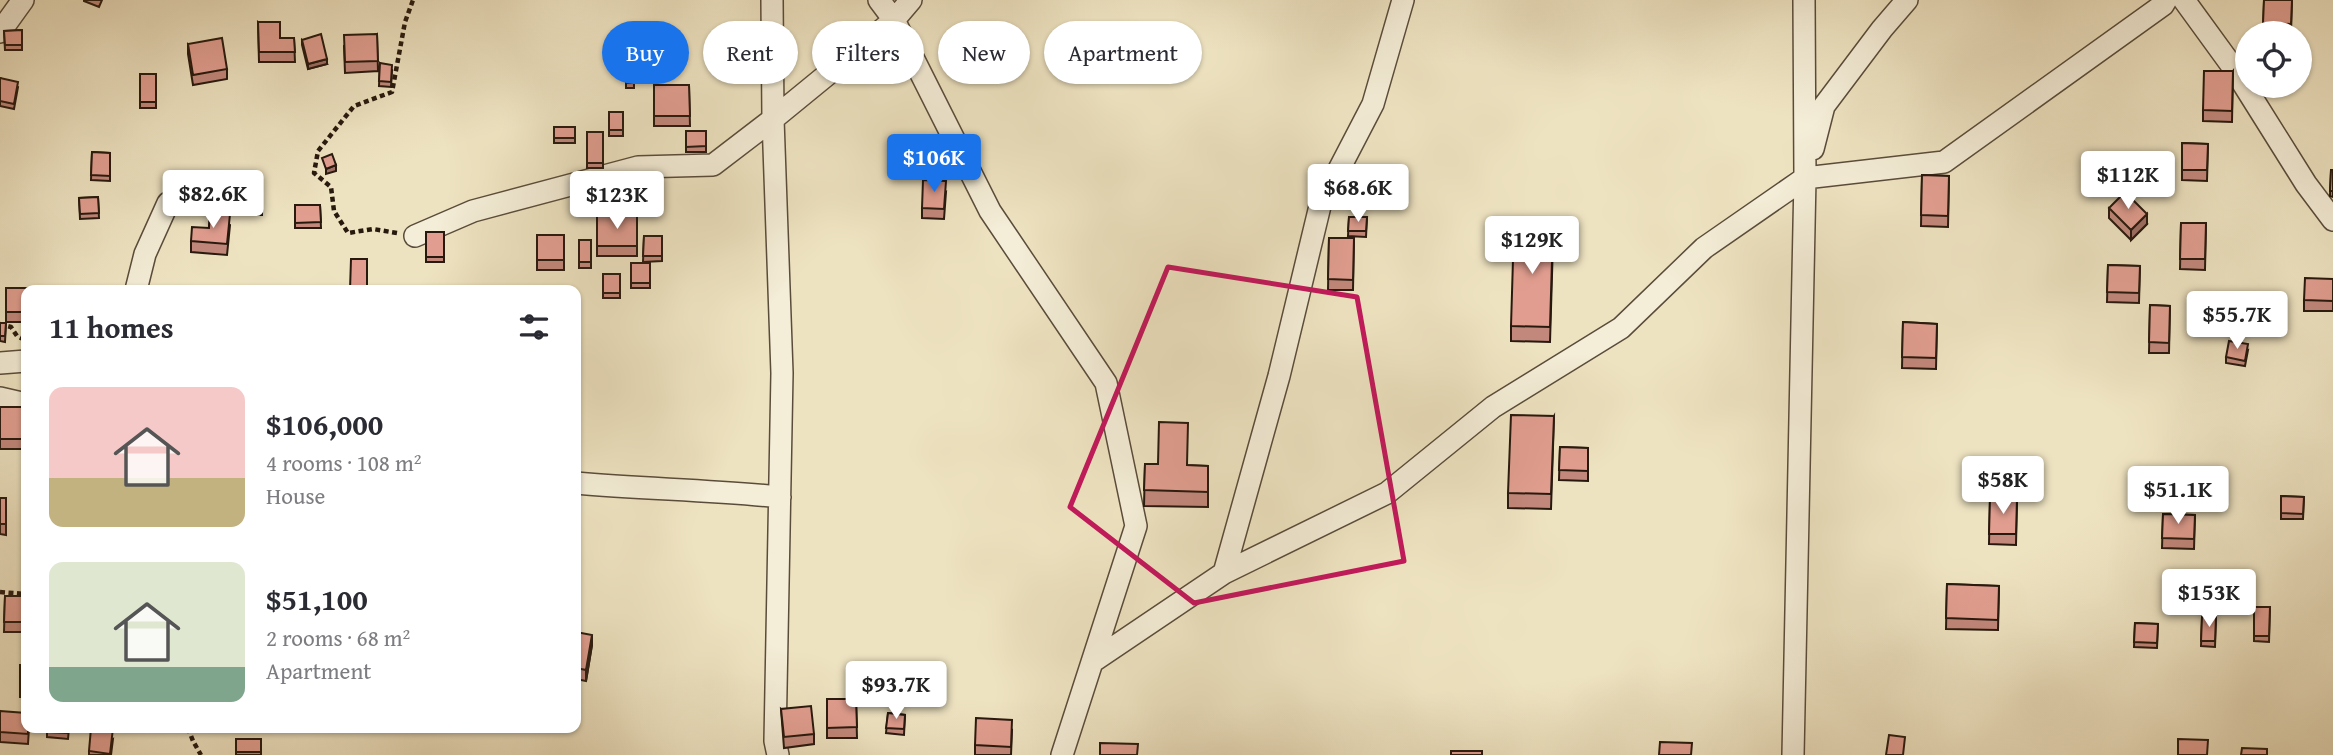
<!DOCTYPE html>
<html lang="en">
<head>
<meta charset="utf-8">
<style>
  body { margin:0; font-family:"Gentium Book Plus",serif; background:#f7f7f7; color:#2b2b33; height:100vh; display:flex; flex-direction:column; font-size:26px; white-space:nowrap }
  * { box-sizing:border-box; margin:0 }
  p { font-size:23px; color:#7c7c81 }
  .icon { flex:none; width:38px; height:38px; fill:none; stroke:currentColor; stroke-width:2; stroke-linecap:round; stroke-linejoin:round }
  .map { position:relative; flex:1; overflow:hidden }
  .side { position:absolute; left:21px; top:285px; width:560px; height:448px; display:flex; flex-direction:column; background:#fff; border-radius:14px; box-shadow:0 2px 5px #0004 }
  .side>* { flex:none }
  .banner { position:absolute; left:602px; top:21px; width:665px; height:63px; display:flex; gap:14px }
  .buttons { position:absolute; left:2235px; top:21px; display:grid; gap:14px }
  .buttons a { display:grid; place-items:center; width:77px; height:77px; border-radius:50%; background:#fff; box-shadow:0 2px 5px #0004; font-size:35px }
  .price { position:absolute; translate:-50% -60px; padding:0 16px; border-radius:7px; background:#fff; color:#222; font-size:23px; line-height:46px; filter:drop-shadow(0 2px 4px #0008) }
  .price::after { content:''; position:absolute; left:50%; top:42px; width:21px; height:16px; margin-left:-10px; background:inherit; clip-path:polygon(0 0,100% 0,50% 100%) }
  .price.current { background:#1a73e8; color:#fff }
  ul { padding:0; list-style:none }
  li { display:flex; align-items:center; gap:21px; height:175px; padding:0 28px }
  li span { display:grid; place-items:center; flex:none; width:196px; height:140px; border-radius:14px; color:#555 }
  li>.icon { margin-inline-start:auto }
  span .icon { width:84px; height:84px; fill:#fffc; stroke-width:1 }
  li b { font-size:30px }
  h2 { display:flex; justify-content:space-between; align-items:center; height:84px; padding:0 28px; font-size:30px }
  .pill { padding:0 24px; border-radius:32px; background:#fff; box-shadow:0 2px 5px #0004; font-size:24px; line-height:63px }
  .pill.current { background:#1a73e8; color:#fff }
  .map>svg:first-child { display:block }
</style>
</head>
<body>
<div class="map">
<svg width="2333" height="755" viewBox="0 0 2333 755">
  <rect width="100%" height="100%" fill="#eee3c1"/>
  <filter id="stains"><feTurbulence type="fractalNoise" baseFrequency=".00286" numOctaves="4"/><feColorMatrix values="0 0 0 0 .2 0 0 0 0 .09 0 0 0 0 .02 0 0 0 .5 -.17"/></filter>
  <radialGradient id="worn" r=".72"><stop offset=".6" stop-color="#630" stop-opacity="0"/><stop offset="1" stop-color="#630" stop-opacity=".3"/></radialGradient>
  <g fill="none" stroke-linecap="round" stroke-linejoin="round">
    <g stroke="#5a4c3b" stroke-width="24">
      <path id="minor" d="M 879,0 L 894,20 L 990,211 L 1106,383 L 1136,526 L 1062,755
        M 2184,0 L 2232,66 L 2306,184 L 2333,220
        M 0,32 L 23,0
        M 1813,149 L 1824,106 L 1882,29 L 1907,0
        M 415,236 L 473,211 L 638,167 L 713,165 L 773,119 L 772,0
        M 136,290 L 145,254 L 168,203
        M 0,363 L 26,361
        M 0,398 L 26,404
        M 576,483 C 644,489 712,490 780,497
        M 1224,573 L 1279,376 L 1320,206 L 1373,104 L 1403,0
        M 1092,662 L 1224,573 L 1387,493 L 1493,407 L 1621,328 L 1704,248 L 1805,178 L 1944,162 L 2163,5 L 2166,0
        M 778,755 L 775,741 L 782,373 L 773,119 L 894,20 L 911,0
        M 1793,755 L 1805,178 L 1804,0"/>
    </g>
    <path stroke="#28190e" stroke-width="4.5" stroke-dasharray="5 3.5" stroke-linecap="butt" d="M 397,233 L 373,229 L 348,233 L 334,211 L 331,187 L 314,173 L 318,151 L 354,106 L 392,92 L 405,22 L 413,0
      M 0,324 L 11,327 L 17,336 L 25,340
      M 0,592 L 26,594
      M 188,728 L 193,741 L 201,755"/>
    <use href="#minor" stroke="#f4edd7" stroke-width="21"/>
  </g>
  <path fill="#c2887c" stroke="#28190e" stroke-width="2" d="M 84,0 L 102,0 L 99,7 L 84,1 Z
    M 2264,0 L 2292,0 L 2291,33 L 2263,33 Z
    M 258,22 L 280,38 L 294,38 L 295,62 L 259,62 Z
    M 22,30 L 22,50 L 5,50 L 4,31 Z
    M 377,34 L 378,71 L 345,73 L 344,46 Z
    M 302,40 L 327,64 L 308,69 L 302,45 Z
    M 188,44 L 227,69 L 227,79 L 193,85 L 188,54 Z
    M 380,63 L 392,70 L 391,87 L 379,86 Z
    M 626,70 L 634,70 L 634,88 L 626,88 Z
    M 2233,71 L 2232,122 L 2203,121 L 2203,110 Z
    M 140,74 L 156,74 L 156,108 L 140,108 Z
    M 0,78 L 18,87 L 14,109 L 0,106 Z
    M 654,85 L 689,85 L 690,126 L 654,126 Z
    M 609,112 L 623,112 L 623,136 L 609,136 Z
    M 554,127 L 575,127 L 575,143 L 554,143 Z
    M 686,131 L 706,131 L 706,152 L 686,152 Z
    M 587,132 L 603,132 L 603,168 L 587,168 Z
    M 2182,143 L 2208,144 L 2207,181 L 2182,180 Z
    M 92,152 L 110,153 L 110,181 L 91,180 Z
    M 2331,170 L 2333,170 L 2333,197 L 2330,196 Z
    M 1922,175 L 1949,176 L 1948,227 L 1921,226 Z
    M 231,182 L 262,182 L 262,215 L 231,215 Z
    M 181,184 L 212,184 L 212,213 L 230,225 L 227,255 L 191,252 L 191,241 L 209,228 L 210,215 L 181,215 Z
    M 946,192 L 944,219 L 922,218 L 922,208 Z
    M 98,197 L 99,218 L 80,219 L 79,198 Z
    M 295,205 L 320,205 L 321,228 L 295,228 Z
    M 2109,208 L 2147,224 L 2131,240 L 2109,218 Z
    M 597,216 L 637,216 L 637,256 L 597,256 Z
    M 1349,217 L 1367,217 L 1366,237 L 1348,236 Z
    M 2181,223 L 2206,223 L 2205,270 L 2180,269 Z
    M 426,232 L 444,232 L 444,262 L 426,262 Z
    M 537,235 L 564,235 L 564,270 L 537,270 Z
    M 644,236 L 662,236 L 662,261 L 643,262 Z
    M 1329,238 L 1354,238 L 1353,290 L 1328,290 Z
    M 579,240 L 591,240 L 591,268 L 579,268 Z
    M 1553,242 L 1550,342 L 1511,341 L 1511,326 Z
    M 631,263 L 650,263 L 650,288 L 631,288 Z
    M 2108,265 L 2140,266 L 2139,303 L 2107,302 Z
    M 603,274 L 620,274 L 620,298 L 603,298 Z
    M 2333,279 L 2333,311 L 2304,311 L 2304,300 Z
    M 6,288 L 26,290 L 26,322 L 6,322 Z
    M 2150,305 L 2170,306 L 2169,353 L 2149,353 Z
    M 1903,322 L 1937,324 L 1936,369 L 1902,368 Z
    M 0,323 L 6,323 L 5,342 L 0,341 Z
    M 2248,350 L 2245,366 L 2226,363 L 2226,357 Z
    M 0,407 L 25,407 L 25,449 L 0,449 Z
    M 1554,416 L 1551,509 L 1508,508 L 1508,493 Z
    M 1560,447 L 1588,448 L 1588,481 L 1559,480 Z
    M 1145,464 L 1208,466 L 1208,507 L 1144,506 Z
    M 2281,496 L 2304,497 L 2303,519 L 2281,519 Z
    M 0,498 L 6,498 L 6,535 L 0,534 Z
    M 1990,498 L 2017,499 L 2016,545 L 1989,544 Z
    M 2163,514 L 2195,515 L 2194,549 L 2162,548 Z
    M 1947,584 L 1999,586 L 1998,630 L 1946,629 Z
    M 5,596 L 26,596 L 26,632 L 4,632 Z
    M 2254,607 L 2270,607 L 2269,642 L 2254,641 Z
    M 2202,617 L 2216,617 L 2215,647 L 2201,646 Z
    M 2135,623 L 2158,624 L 2157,648 L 2134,647 Z
    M 576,632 L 592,645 L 586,681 L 576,679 Z
    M 20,665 L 26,665 L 26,697 L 20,697 Z
    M 827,699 L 856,699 L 857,738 L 827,738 Z
    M 781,709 L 814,734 L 814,744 L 784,748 Z
    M 0,711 L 26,728 L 29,728 L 28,744 L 0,742 Z
    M 888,713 L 905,715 L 904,735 L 886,733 Z
    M 47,728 L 69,728 L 68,739 L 47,737 Z
    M 208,728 L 229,728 L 229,730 Z
    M 1012,730 L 1011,755 L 975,755 L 975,745 Z
    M 113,739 L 111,755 L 89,755 L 89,751 Z
    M 236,739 L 261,739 L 261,755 L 236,755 Z"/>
  <path fill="#9e6f65" stroke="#28190e" stroke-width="2" d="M 327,59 L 327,64 L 308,69 L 308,64 Z
    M 336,165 L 336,171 L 326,174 L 326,169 Z
    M 2147,214 L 2147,224 L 2131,240 L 2131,230 Z
    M 592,635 L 592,645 L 586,681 L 586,670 Z"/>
  <path fill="#e19e90" stroke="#28190e" stroke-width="2" d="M 2264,0 L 2292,0 L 2291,24 L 2263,23 Z
    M 258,22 L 280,22 L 280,38 L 294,38 L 295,52 L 259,52 Z
    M 22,30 L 22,45 L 5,45 L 4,31 Z
    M 321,34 L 327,59 L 308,64 L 302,40 Z
    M 377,34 L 378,61 L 345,62 L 344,35 Z
    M 222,38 L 227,69 L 193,75 L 188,44 Z
    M 380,63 L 392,65 L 391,82 L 379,81 Z
    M 626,70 L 634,70 L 634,83 L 626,83 Z
    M 2204,71 L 2233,71 L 2232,111 L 2203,110 Z
    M 140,74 L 156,74 L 156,102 L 140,102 Z
    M 0,78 L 18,82 L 14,104 L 0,101 Z
    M 654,85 L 689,85 L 690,116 L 654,116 Z
    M 609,112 L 623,112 L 623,130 L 609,130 Z
    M 554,127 L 575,127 L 575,138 L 554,138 Z
    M 686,131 L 706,131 L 706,146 L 686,147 Z
    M 587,132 L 603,132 L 603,163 L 587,163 Z
    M 2182,143 L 2208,144 L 2207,170 L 2182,170 Z
    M 92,152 L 110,153 L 110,176 L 91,175 Z
    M 332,154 L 336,165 L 326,169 L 322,158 Z
    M 2331,170 L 2333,170 L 2333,191 L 2330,191 Z
    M 1922,175 L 1949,176 L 1948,216 L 1921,215 Z
    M 923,180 L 946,181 L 944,209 L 922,208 Z
    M 231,182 L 262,182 L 262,205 L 231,204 Z
    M 181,184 L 212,184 L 212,205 L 181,205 Z
    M 2125,192 L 2147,214 L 2131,230 L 2109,208 Z
    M 98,197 L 99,213 L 80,214 L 79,198 Z
    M 295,205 L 320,205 L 321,222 L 295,223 Z
    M 210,213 L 230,214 L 227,244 L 191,241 L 192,227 L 209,228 Z
    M 597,216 L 637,216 L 637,246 L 597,246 Z
    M 1349,217 L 1367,217 L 1366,231 L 1348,231 Z
    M 2181,223 L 2206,223 L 2205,259 L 2180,259 Z
    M 1514,226 L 1553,227 L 1550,327 L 1511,326 Z
    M 426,232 L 444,232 L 444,257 L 426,257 Z
    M 537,235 L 564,235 L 564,260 L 537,260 Z
    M 644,236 L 662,236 L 662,256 L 643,256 Z
    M 1329,238 L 1354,238 L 1353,280 L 1328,279 Z
    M 579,240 L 591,240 L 591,262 L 579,262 Z
    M 351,259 L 367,259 L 367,290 L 350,290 Z
    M 631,263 L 650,263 L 650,283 L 631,283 Z
    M 2108,265 L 2140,266 L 2139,293 L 2107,292 Z
    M 603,274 L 620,274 L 620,293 L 603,293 Z
    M 2305,278 L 2333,279 L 2333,301 L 2304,300 Z
    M 6,288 L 40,288 L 40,290 L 26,290 L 26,312 L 6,312 Z
    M 2150,305 L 2170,306 L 2169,343 L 2149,342 Z
    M 1903,322 L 1937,324 L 1936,358 L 1902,357 Z
    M 0,323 L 6,323 L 5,336 L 0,336 Z
    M 2229,341 L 2248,344 L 2245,361 L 2226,357 Z
    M 0,407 L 25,407 L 25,439 L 0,439 Z
    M 1511,415 L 1554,416 L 1551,494 L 1508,493 Z
    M 1159,422 L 1188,423 L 1187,465 L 1208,466 L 1208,492 L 1144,490 L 1145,464 L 1158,464 Z
    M 1560,447 L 1588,448 L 1588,471 L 1559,470 Z
    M 2281,496 L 2304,497 L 2303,514 L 2281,513 Z
    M 0,498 L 6,498 L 6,524 L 0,524 Z
    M 1990,498 L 2017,499 L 2016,534 L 1989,534 Z
    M 2163,514 L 2195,515 L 2194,539 L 2162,538 Z
    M 1947,584 L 1999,586 L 1998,620 L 1946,618 Z
    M 5,596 L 26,596 L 26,622 L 4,622 Z
    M 2254,607 L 2270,607 L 2269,636 L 2254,636 Z
    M 2202,617 L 2216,617 L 2215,641 L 2201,641 Z
    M 2135,623 L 2158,624 L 2157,643 L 2134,642 Z
    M 576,632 L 592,635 L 586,670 L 576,668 Z
    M 20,665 L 26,665 L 26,692 L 20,692 Z
    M 827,699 L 856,699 L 857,727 L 827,728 Z
    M 811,706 L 814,734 L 784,737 L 781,709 Z
    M 0,711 L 26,713 L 26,728 L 28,728 L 28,734 L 0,732 Z
    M 888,713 L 905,715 L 904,729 L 886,728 Z
    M 976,718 L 1012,720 L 1011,747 L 975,745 Z
    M 47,728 L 68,728 L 68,733 L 47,732 Z
    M 91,728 L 113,728 L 110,754 L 89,751 Z
    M 1889,735 L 1905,737 L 1903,755 L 1886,755 Z
    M 236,739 L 261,739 L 261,752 L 236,752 Z
    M 2178,739 L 2208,740 L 2207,755 L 2178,755 Z
    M 1660,742 L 1692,743 L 1691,755 L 1659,755 Z
    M 1100,743 L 1138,744 L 1137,755 L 1100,755 Z
    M 2242,748 L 2267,749 L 2267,755 L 2241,755 Z
    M 1451,751 L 1482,751 L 1482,755 L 1451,755 Z"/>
  <path fill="none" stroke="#c2185b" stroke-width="5" stroke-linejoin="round" d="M 1168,267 L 1357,297 L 1404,561 L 1194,603 L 1070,507 Z"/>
  <rect width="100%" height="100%" filter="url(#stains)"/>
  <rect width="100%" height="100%" fill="url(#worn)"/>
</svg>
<div class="buttons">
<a><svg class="icon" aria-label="locate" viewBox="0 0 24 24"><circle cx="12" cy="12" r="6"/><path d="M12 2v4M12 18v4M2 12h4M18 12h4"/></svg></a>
</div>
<b class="price current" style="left:934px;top:194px">$106K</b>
<b class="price" style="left:2128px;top:211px">$112K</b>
<b class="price" style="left:1358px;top:224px">$68.6K</b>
<b class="price" style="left:213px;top:230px">$82.6K</b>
<b class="price" style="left:617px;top:231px">$123K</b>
<b class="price" style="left:1532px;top:276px">$129K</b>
<b class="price" style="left:2237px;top:351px">$55.7K</b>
<b class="price" style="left:2003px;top:516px">$58K</b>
<b class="price" style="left:2178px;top:526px">$51.1K</b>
<b class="price" style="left:2209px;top:629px">$153K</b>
<b class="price" style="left:896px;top:721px">$93.7K</b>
<div class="banner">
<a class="pill current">Buy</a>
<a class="pill">Rent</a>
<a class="pill">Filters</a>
<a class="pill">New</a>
<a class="pill">Apartment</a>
</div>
<section class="side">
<h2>11 homes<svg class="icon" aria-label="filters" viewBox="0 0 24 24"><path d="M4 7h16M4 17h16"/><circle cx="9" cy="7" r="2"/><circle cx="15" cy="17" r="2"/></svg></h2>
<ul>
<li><span style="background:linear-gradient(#f6c9c9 65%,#c2b280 0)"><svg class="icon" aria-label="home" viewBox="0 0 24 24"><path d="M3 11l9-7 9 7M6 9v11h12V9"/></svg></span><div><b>$106,000</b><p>4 rooms · 108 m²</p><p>House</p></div></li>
<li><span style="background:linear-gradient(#dfe7d0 75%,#7fa58c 0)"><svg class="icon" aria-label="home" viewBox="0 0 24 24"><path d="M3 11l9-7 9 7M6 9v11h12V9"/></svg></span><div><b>$51,100</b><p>2 rooms · 68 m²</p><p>Apartment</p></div></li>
</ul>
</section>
</div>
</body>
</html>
